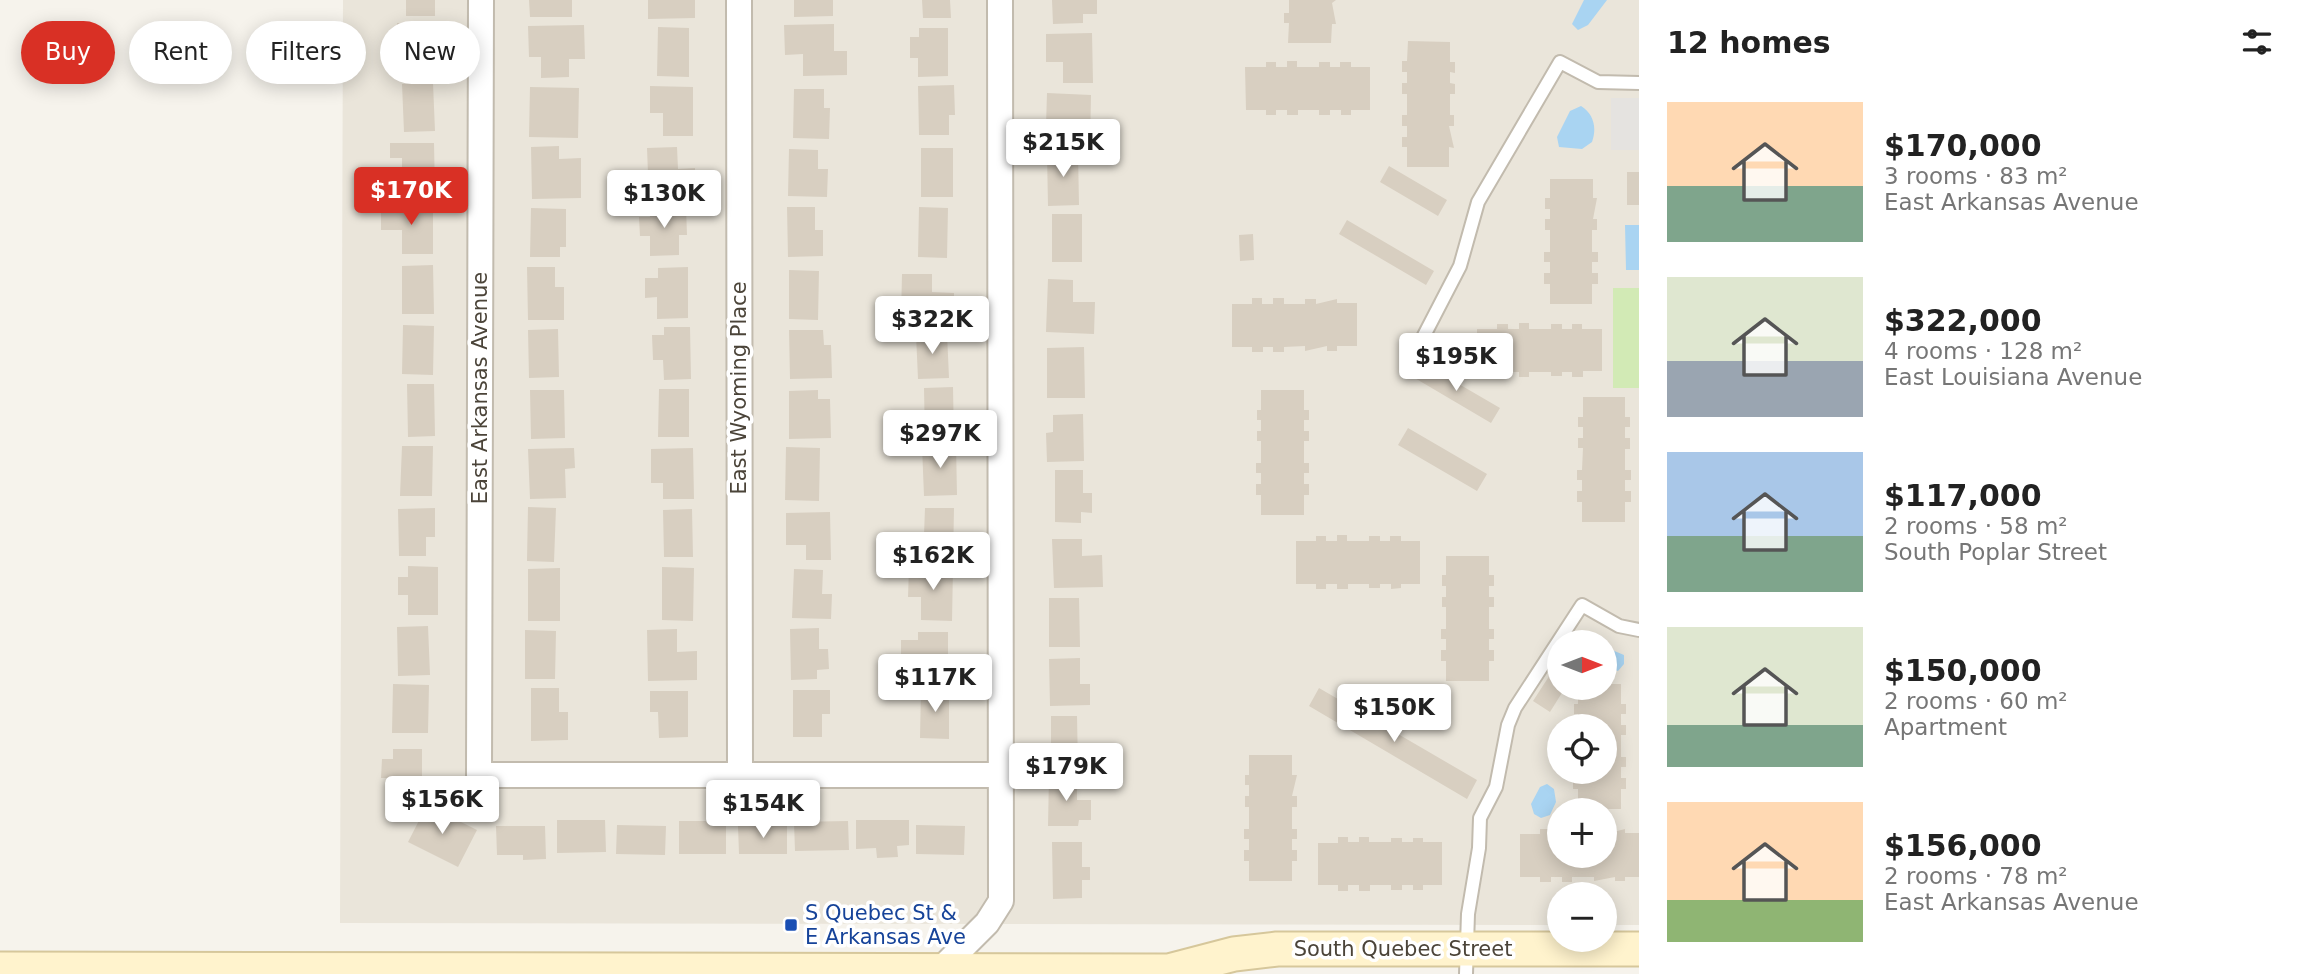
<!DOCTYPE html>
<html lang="en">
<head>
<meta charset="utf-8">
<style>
  body { margin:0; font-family:"DejaVu Sans",sans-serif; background:#f2f2f2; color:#222; height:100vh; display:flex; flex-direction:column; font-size:26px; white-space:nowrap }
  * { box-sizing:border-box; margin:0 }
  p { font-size:23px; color:#767676 }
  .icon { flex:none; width:38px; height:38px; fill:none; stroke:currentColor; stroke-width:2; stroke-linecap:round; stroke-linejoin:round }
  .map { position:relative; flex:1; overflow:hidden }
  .details { display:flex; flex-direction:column; background:#fff; width:665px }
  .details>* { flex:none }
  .hud { position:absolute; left:21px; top:21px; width:665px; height:63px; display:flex; gap:14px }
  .needle { width:46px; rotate:90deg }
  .controls { position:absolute; left:1547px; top:630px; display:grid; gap:14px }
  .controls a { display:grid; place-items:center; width:70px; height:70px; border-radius:50%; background:#fff; box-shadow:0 4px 18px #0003; font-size:35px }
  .price { position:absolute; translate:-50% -60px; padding:0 16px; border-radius:7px; background:#fff; color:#222; font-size:23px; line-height:46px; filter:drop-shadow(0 2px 4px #0008) }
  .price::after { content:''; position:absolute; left:50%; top:42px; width:21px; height:16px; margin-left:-10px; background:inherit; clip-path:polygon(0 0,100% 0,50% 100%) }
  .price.current { background:#d93025; color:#fff }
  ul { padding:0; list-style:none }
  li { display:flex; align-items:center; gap:21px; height:175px; padding:0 28px }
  li span { display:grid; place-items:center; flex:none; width:196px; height:140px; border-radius:0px; color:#555 }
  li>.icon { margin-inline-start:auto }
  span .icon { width:84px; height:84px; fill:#fffc; stroke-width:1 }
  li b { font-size:30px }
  h2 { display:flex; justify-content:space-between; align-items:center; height:84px; padding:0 28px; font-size:30px }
  .tag { padding:0 24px; border-radius:32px; background:#fff; box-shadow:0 4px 18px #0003; font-size:24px; line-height:63px }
  .tag.current { background:#d93025; color:#fff }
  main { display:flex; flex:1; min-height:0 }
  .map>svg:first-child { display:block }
</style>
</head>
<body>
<main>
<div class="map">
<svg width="1639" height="974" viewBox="0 0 1639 974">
  <rect width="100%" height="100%" fill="#f6f3ec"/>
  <path fill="#eae5da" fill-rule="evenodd" d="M 343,0 L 1639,0 L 1639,925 L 1605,925 L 1605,894 L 1559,894 L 1559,925 L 340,923 ZM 1559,642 L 1605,642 L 1605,688 L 1559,688 ZM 1559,726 L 1605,726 L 1605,772 L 1559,772 ZM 1559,810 L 1605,810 L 1605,856 L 1559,856 Z"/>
  <path fill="#d2eab5" d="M 1613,288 L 1639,288 L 1639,388 L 1613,388 Z"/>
  <path fill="#e5e3e0" d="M 1611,98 L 1639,98 L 1639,150 L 1611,150 Z"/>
  <path fill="#a9d4f2" d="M 1584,0 L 1607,0 L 1588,25 L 1578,30 L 1572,24 Z
    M 1581,106 C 1594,114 1597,128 1592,142 L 1582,149 L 1559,147 L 1557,137 L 1570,111 Z
    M 1625,225 L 1639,225 L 1639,270 L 1626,270 Z
    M 1612,650 L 1624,655 L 1624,664 L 1618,671 L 1605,666 L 1605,651 Z
    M 1547,784 L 1554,789 L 1556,802 L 1550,815 L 1541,818 L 1534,814 L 1531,804 L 1540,787 Z"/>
  <path fill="#d8cfc1" d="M 406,0 L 435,0 L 435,16 L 406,16 Z
    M 529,0 L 572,0 L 572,17 L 530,17 Z
    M 648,0 L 695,0 L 695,18 L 648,19 Z
    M 794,0 L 833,0 L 833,16 L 794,17 Z
    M 922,0 L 950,0 L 951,18 L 923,18 Z
    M 1052,0 L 1097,0 L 1097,14 L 1083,14 L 1083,23 L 1053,24 Z
    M 1289,0 L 1336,0 L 1332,3 L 1336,24 L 1332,24 L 1331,43 L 1288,43 L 1289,23 L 1284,23 L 1284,13 L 1289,13 Z
    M 397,23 L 437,23 L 438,75 L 409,76 L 409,57 L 398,57 Z
    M 834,24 L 834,51 L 847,51 L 847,75 L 803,76 L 803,54 L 785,55 L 784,25 Z
    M 584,25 L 585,59 L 569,59 L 569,77 L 541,78 L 541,57 L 529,57 L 528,26 Z
    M 658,27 L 689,28 L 689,77 L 657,76 Z
    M 919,28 L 948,28 L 948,76 L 918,77 L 918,58 L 910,58 L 910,37 L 919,37 Z
    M 1092,33 L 1093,83 L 1063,83 L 1063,62 L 1046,62 L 1046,34 Z
    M 1408,41 L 1450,42 L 1450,62 L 1455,62 L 1455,73 L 1450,72 L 1450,83 L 1455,84 L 1455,94 L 1450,94 L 1450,115 L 1454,115 L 1454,126 L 1449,126 L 1454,148 L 1449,147 L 1449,167 L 1407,167 L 1407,147 L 1402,147 L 1402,137 L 1407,137 L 1407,126 L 1402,126 L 1402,115 L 1407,115 L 1407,94 L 1402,94 L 1402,83 L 1407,83 L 1407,72 L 1402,72 L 1402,61 L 1407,61 Z
    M 1287,61 L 1297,61 L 1297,67 L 1319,67 L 1319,62 L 1330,62 L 1330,67 L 1340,67 L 1340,62 L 1351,62 L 1351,67 L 1370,67 L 1370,110 L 1351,110 L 1351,115 L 1341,115 L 1341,110 L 1330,110 L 1330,115 L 1319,115 L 1319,110 L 1298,110 L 1298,115 L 1287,115 L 1287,110 L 1276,110 L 1276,115 L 1266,115 L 1266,110 L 1246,110 L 1245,67 L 1266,67 L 1266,62 L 1276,62 L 1276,67 L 1287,67 Z
    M 433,83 L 435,131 L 404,132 L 402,84 Z
    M 954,85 L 955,115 L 949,115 L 949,135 L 919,135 L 918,86 Z
    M 650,86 L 693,87 L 693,136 L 663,136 L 663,113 L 650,113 Z
    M 530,87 L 579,88 L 578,138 L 529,137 Z
    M 794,89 L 824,89 L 824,108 L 830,108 L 829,139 L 793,138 Z
    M 1047,93 L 1091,95 L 1090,146 L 1064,146 L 1064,127 L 1046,126 Z
    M 390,143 L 434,143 L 435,193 L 402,194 L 402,158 L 390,158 Z
    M 559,146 L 559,159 L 581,158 L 581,198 L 532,199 L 531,147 Z
    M 677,147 L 678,169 L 695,168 L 695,198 L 649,199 L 647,148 Z
    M 921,148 L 953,148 L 953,197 L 921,197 Z
    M 789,149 L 818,150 L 818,169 L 828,169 L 827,197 L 788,196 Z
    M 1078,152 L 1079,205 L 1048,206 L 1047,153 Z
    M 1389,166 L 1447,200 L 1438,216 L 1380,182 Z
    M 1627,172 L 1639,172 L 1639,205 L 1627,205 Z
    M 1550,179 L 1593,179 L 1593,198 L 1597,198 L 1593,219 L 1597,219 L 1597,230 L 1592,230 L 1592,252 L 1598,252 L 1598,262 L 1592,262 L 1592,273 L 1598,273 L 1598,284 L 1592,284 L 1592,304 L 1550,304 L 1550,284 L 1544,284 L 1544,273 L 1550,273 L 1550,262 L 1544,262 L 1544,252 L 1550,252 L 1550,230 L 1545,230 L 1545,219 L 1550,219 L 1550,209 L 1545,209 L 1545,198 L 1550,198 Z
    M 433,206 L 433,254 L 402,254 L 402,230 L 381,230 L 381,207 Z
    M 650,207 L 686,207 L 687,235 L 679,235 L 679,255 L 650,256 L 650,236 L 640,236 L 639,217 L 650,217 Z
    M 787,207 L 815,207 L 815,230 L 823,230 L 823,256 L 788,257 Z
    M 919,207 L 948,208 L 947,258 L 918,257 Z
    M 531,208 L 566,209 L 566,247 L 560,247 L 560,257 L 530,257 Z
    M 1052,214 L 1082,214 L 1082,262 L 1052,262 Z
    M 1347,220 L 1434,271 L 1426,285 L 1339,234 Z
    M 1253,234 L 1254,260 L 1240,261 L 1239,235 Z
    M 433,265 L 434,314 L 402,314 L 402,266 Z
    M 527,267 L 555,267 L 555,287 L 564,287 L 564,320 L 528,320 Z
    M 688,267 L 688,318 L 657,319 L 657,297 L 645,298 L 645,278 L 658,278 L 658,268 Z
    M 789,270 L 819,271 L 818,320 L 789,319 Z
    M 902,274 L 932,274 L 932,292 L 954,293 L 954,318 L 901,317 Z
    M 1048,279 L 1073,280 L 1073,302 L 1095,302 L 1094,334 L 1046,332 Z
    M 1252,298 L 1262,298 L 1262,304 L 1273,304 L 1273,298 L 1284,298 L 1284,304 L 1305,304 L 1305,299 L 1316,299 L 1316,304 L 1337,299 L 1337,303 L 1357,303 L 1357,346 L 1337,346 L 1337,351 L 1327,351 L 1327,346 L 1305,351 L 1305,346 L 1284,347 L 1284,352 L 1273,352 L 1273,347 L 1263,347 L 1263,352 L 1252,352 L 1252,347 L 1232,347 L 1232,304 L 1252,304 Z
    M 1519,323 L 1529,323 L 1529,329 L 1551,329 L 1551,324 L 1562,324 L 1562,329 L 1572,329 L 1572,324 L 1582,324 L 1582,329 L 1602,329 L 1602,371 L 1583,371 L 1583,377 L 1572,377 L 1572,372 L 1562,372 L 1562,376 L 1551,376 L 1551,372 L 1529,372 L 1529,377 L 1519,377 L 1519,372 L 1508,372 L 1508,377 L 1498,377 L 1498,372 L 1477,372 L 1477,329 L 1497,329 L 1497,324 L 1508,324 L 1508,329 L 1519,329 Z
    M 403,325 L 434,326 L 433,375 L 402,374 Z
    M 664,327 L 690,327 L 691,379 L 664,380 L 663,360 L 653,360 L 652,335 L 664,335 Z
    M 558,329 L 559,377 L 529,378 L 528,330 Z
    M 789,330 L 823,330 L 824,345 L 831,345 L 832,378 L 790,379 Z
    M 947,333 L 949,378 L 918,379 L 916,334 Z
    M 1084,347 L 1085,398 L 1047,398 L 1047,348 Z
    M 1421,362 L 1500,408 L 1491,423 L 1413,377 Z
    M 407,384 L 434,384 L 435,436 L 408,437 Z
    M 953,387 L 954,441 L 925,441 L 924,388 Z
    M 659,389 L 689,389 L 689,437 L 658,437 Z
    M 530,390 L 564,390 L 565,438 L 531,439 Z
    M 818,390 L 818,399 L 830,399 L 831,438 L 789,439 L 789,391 Z
    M 1261,390 L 1304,390 L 1304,410 L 1309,410 L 1309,420 L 1304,420 L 1304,431 L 1309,431 L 1309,441 L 1304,441 L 1304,463 L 1309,463 L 1309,473 L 1304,473 L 1304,484 L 1309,484 L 1309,495 L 1304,495 L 1304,515 L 1261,515 L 1261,495 L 1256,495 L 1256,484 L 1261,484 L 1261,473 L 1256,473 L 1256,463 L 1261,463 L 1261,441 L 1257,441 L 1257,431 L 1261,431 L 1261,420 L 1257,420 L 1257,410 L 1261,410 Z
    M 1583,397 L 1625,397 L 1625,417 L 1630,417 L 1630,427 L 1625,427 L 1625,438 L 1630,438 L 1630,449 L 1625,449 L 1625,470 L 1631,470 L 1631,480 L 1625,480 L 1625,491 L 1631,491 L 1631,502 L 1625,502 L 1625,522 L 1582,522 L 1582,502 L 1577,502 L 1577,491 L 1582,491 L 1582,480 L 1577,480 L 1577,470 L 1582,470 L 1583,448 L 1578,448 L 1578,438 L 1583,438 L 1583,427 L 1578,427 L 1578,417 L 1583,417 Z
    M 1083,414 L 1084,461 L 1047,462 L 1046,433 L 1053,432 L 1053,415 Z
    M 1408,428 L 1487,474 L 1477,491 L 1398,445 Z
    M 956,445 L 957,495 L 924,496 L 922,446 Z
    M 402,446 L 433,446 L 432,496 L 400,496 Z
    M 786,447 L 820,448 L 819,501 L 785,500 Z
    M 574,448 L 575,468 L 565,469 L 566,498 L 530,499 L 528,449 Z
    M 693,448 L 694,499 L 663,499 L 663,483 L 651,483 L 651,449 Z
    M 1055,470 L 1083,470 L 1083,493 L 1092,493 L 1092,513 L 1081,512 L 1081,523 L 1055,522 Z
    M 528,507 L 556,508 L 554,562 L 527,561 Z
    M 435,508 L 435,537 L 426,537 L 426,556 L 399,556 L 398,509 Z
    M 925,508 L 954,508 L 953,562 L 923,562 Z
    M 692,509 L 693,557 L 664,557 L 663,510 Z
    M 830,512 L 831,560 L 806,560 L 806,545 L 786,545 L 786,513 Z
    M 1337,535 L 1347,535 L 1347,541 L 1369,541 L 1369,536 L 1380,536 L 1380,541 L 1390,541 L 1390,536 L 1401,536 L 1401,541 L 1420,541 L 1420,584 L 1401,584 L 1401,588 L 1391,589 L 1391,584 L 1380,584 L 1380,588 L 1369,588 L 1369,584 L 1348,584 L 1348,589 L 1337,589 L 1337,584 L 1326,584 L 1326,589 L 1316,589 L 1316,584 L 1296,584 L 1296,541 L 1316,541 L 1316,536 L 1326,536 L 1326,541 L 1337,541 Z
    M 1052,539 L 1082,539 L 1082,556 L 1102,555 L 1103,587 L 1054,588 Z
    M 1446,556 L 1489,556 L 1489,575 L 1494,575 L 1494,586 L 1489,586 L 1489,597 L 1494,597 L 1494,607 L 1489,607 L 1489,629 L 1494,629 L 1494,639 L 1489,639 L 1489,650 L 1494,650 L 1494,661 L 1489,661 L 1489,681 L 1446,681 L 1446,661 L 1441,661 L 1441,650 L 1446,650 L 1446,639 L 1441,639 L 1441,629 L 1446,629 L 1446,607 L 1442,607 L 1442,597 L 1446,597 L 1446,586 L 1442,586 L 1442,575 L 1446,575 Z
    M 408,566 L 438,567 L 438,615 L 408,615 L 408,595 L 398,595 L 398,577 L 408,577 Z
    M 662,567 L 694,568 L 693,621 L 662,620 Z
    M 909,567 L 953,568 L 952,621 L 921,620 L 921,597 L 908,597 Z
    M 560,568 L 560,621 L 528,621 L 528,569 Z
    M 794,569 L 823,570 L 822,594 L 832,594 L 831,619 L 792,618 Z
    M 1049,598 L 1079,598 L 1080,647 L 1049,647 Z
    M 428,626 L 430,675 L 398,676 L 397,627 Z
    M 819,628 L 819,649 L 828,649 L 829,669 L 817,670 L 817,679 L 791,680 L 790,629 Z
    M 677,629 L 677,652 L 697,651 L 697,680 L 648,681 L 647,630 Z
    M 525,630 L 556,631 L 555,679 L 525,679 Z
    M 918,632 L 948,632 L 948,680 L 918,679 L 918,667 L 901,667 L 901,640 L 918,640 Z
    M 1080,658 L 1080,684 L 1090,684 L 1090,705 L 1050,706 L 1049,659 Z
    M 1559,661 L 1559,688 L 1565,688 L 1550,712 L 1533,701 Z
    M 393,684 L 429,685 L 428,733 L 392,733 Z
    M 1605,684 L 1621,684 L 1621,704 L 1626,704 L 1626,714 L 1621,714 L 1621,725 L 1626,725 L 1626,735 L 1621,735 L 1621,757 L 1626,757 L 1626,767 L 1621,767 L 1621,778 L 1626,778 L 1626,789 L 1621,789 L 1621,809 L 1578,809 L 1578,789 L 1573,789 L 1573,778 L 1578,778 L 1578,772 L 1605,772 L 1605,726 L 1578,726 L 1578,714 L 1574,714 L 1574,704 L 1578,704 L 1578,688 L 1605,688 Z
    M 531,688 L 559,688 L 559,712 L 568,712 L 568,740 L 531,741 Z
    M 1319,688 L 1477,780 L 1467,799 L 1309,706 Z
    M 921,689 L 949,689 L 949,739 L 920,738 Z
    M 793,690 L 830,690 L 830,714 L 822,714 L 822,737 L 793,737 Z
    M 650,691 L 688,691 L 688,737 L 659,738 L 658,712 L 650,712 Z
    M 1051,716 L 1077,716 L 1078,768 L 1051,769 Z
    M 393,749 L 422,749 L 422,797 L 393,797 L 394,778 L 381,778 L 382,759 L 393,759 Z
    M 1249,755 L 1292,755 L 1292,775 L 1297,775 L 1292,796 L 1297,796 L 1297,807 L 1292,807 L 1292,829 L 1297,829 L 1297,839 L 1292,839 L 1292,850 L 1297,850 L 1297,861 L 1292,861 L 1292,881 L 1249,881 L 1249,861 L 1244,861 L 1244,850 L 1249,850 L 1249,839 L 1244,839 L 1244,829 L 1249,829 L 1249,807 L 1245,807 L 1245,796 L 1249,796 L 1249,785 L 1245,785 L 1245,775 L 1249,775 Z
    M 1049,776 L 1077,777 L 1077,800 L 1091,800 L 1091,820 L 1079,820 L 1078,826 L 1048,826 Z
    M 427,805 L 477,830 L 458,867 L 408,842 Z
    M 557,820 L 605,820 L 606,852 L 557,853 Z
    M 856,820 L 909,820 L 909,845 L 897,846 L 898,857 L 877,858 L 876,848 L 856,849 Z
    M 679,821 L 726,821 L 726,854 L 679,854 Z
    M 848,821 L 849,850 L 795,851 L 794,822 Z
    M 617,825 L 666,826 L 665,855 L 616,854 Z
    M 916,825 L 965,826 L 964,855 L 916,854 Z
    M 496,826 L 545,826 L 546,859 L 523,860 L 523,855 L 497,855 Z
    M 738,826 L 787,826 L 787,854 L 739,854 Z
    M 1540,829 L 1551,829 L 1551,834 L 1559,834 L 1559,856 L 1605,856 L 1605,834 L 1625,829 L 1625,833 L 1639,833 L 1639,877 L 1625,877 L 1625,881 L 1615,881 L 1615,877 L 1594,881 L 1594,877 L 1572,877 L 1572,882 L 1562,882 L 1562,877 L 1551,877 L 1551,882 L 1540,882 L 1540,877 L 1520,877 L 1520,834 L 1540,834 Z
    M 1338,837 L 1348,837 L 1348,842 L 1359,842 L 1359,837 L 1369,837 L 1369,842 L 1391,842 L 1391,838 L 1402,838 L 1402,842 L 1413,842 L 1413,838 L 1423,838 L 1423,842 L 1442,842 L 1442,885 L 1423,885 L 1423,890 L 1413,890 L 1413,885 L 1402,885 L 1402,890 L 1391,890 L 1391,885 L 1370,885 L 1370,891 L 1359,891 L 1359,885 L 1348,885 L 1348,891 L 1338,891 L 1338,885 L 1318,885 L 1318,843 L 1338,843 Z
    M 1052,842 L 1082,842 L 1082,867 L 1090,867 L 1090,880 L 1082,880 L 1082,898 L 1053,899 Z"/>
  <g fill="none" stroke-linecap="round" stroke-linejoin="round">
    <g stroke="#c2bbae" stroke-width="16">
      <path id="service" d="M 1416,351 L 1460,266 L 1478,202 L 1560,62 L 1598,82 L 1639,83
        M 1466,974 L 1468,914 L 1479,848 L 1480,818 L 1496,787 L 1508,725 L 1515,708 L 1582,605 L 1619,626 L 1639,630"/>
    </g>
    <g stroke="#c2bbae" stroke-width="28">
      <path id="minor" d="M 481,0 L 479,775 L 1000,775
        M 739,0 L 740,775
        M 940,970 L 987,923 L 1001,901 L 1000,0"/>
    </g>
    <g stroke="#d6c79b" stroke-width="37">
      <path id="secondary" d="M 0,969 L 1169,971 L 1182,974
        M 1169,971 L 1234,954 L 1277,949 L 1639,949"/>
    </g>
    <use href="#service" stroke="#fff" stroke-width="12"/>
    <use href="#minor" stroke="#fff" stroke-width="24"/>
    <use href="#secondary" stroke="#fff3cd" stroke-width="33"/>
  </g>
  <rect fill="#1a4fb4" stroke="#fff" stroke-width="2.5" x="784" y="918" width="14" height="14" rx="3.5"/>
  <g text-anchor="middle" stroke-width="7" stroke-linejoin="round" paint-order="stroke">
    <g font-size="21" fill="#4b4439" stroke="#fff">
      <text transform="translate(480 388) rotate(-90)" y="7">East Arkansas Avenue</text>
      <text transform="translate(739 388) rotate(-90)" y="7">East Wyoming Place</text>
      <text x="1403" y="956">South Quebec Street</text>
    </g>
    <g font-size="21" fill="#164399" stroke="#fff" text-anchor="start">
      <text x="805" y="920">S Quebec St &amp;<tspan x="805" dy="24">E Arkansas Ave</tspan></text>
    </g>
  </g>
</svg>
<div class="controls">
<a><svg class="needle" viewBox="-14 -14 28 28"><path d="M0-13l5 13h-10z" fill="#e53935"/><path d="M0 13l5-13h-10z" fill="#767676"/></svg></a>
<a><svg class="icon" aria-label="locate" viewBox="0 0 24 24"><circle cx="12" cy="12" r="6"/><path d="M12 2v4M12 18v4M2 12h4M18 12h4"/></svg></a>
<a>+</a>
<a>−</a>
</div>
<b class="price" style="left:1063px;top:179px">$215K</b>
<b class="price current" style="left:411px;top:227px">$170K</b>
<b class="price" style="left:664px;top:230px">$130K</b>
<b class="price" style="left:932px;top:356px">$322K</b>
<b class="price" style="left:1456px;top:393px">$195K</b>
<b class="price" style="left:940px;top:470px">$297K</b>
<b class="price" style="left:933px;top:592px">$162K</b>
<b class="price" style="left:935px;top:714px">$117K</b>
<b class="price" style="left:1394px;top:744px">$150K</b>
<b class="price" style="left:1066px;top:803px">$179K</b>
<b class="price" style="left:442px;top:836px">$156K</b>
<b class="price" style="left:763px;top:840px">$154K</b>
<div class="hud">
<a class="tag current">Buy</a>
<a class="tag">Rent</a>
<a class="tag">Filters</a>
<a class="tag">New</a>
</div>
</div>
<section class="details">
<h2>12 homes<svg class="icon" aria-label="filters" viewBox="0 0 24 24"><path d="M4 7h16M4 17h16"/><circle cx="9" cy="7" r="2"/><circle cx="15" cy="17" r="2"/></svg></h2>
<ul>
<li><span style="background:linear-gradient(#ffd9b3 60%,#7fa58c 0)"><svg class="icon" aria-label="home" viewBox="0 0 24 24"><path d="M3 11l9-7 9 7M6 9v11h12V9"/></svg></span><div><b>$170,000</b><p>3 rooms · 83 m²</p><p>East Arkansas Avenue</p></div></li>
<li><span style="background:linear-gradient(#dfe7d0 60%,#9aa5b1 0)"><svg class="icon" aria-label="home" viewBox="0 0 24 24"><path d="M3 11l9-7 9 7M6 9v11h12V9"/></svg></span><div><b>$322,000</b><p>4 rooms · 128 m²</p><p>East Louisiana Avenue</p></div></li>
<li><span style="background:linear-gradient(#a9c7e8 60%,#7fa58c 0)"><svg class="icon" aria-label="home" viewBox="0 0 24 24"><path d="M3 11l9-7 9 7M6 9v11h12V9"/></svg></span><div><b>$117,000</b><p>2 rooms · 58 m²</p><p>South Poplar Street</p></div></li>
<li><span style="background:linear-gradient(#dfe7d0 70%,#7fa58c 0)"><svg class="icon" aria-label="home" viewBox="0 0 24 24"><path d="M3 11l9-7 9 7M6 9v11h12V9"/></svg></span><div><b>$150,000</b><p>2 rooms · 60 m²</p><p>Apartment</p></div></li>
<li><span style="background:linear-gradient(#ffd9b3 70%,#8fb573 0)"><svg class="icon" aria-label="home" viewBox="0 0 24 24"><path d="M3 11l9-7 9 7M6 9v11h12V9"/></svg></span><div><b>$156,000</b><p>2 rooms · 78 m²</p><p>East Arkansas Avenue</p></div></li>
</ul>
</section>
</main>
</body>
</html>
